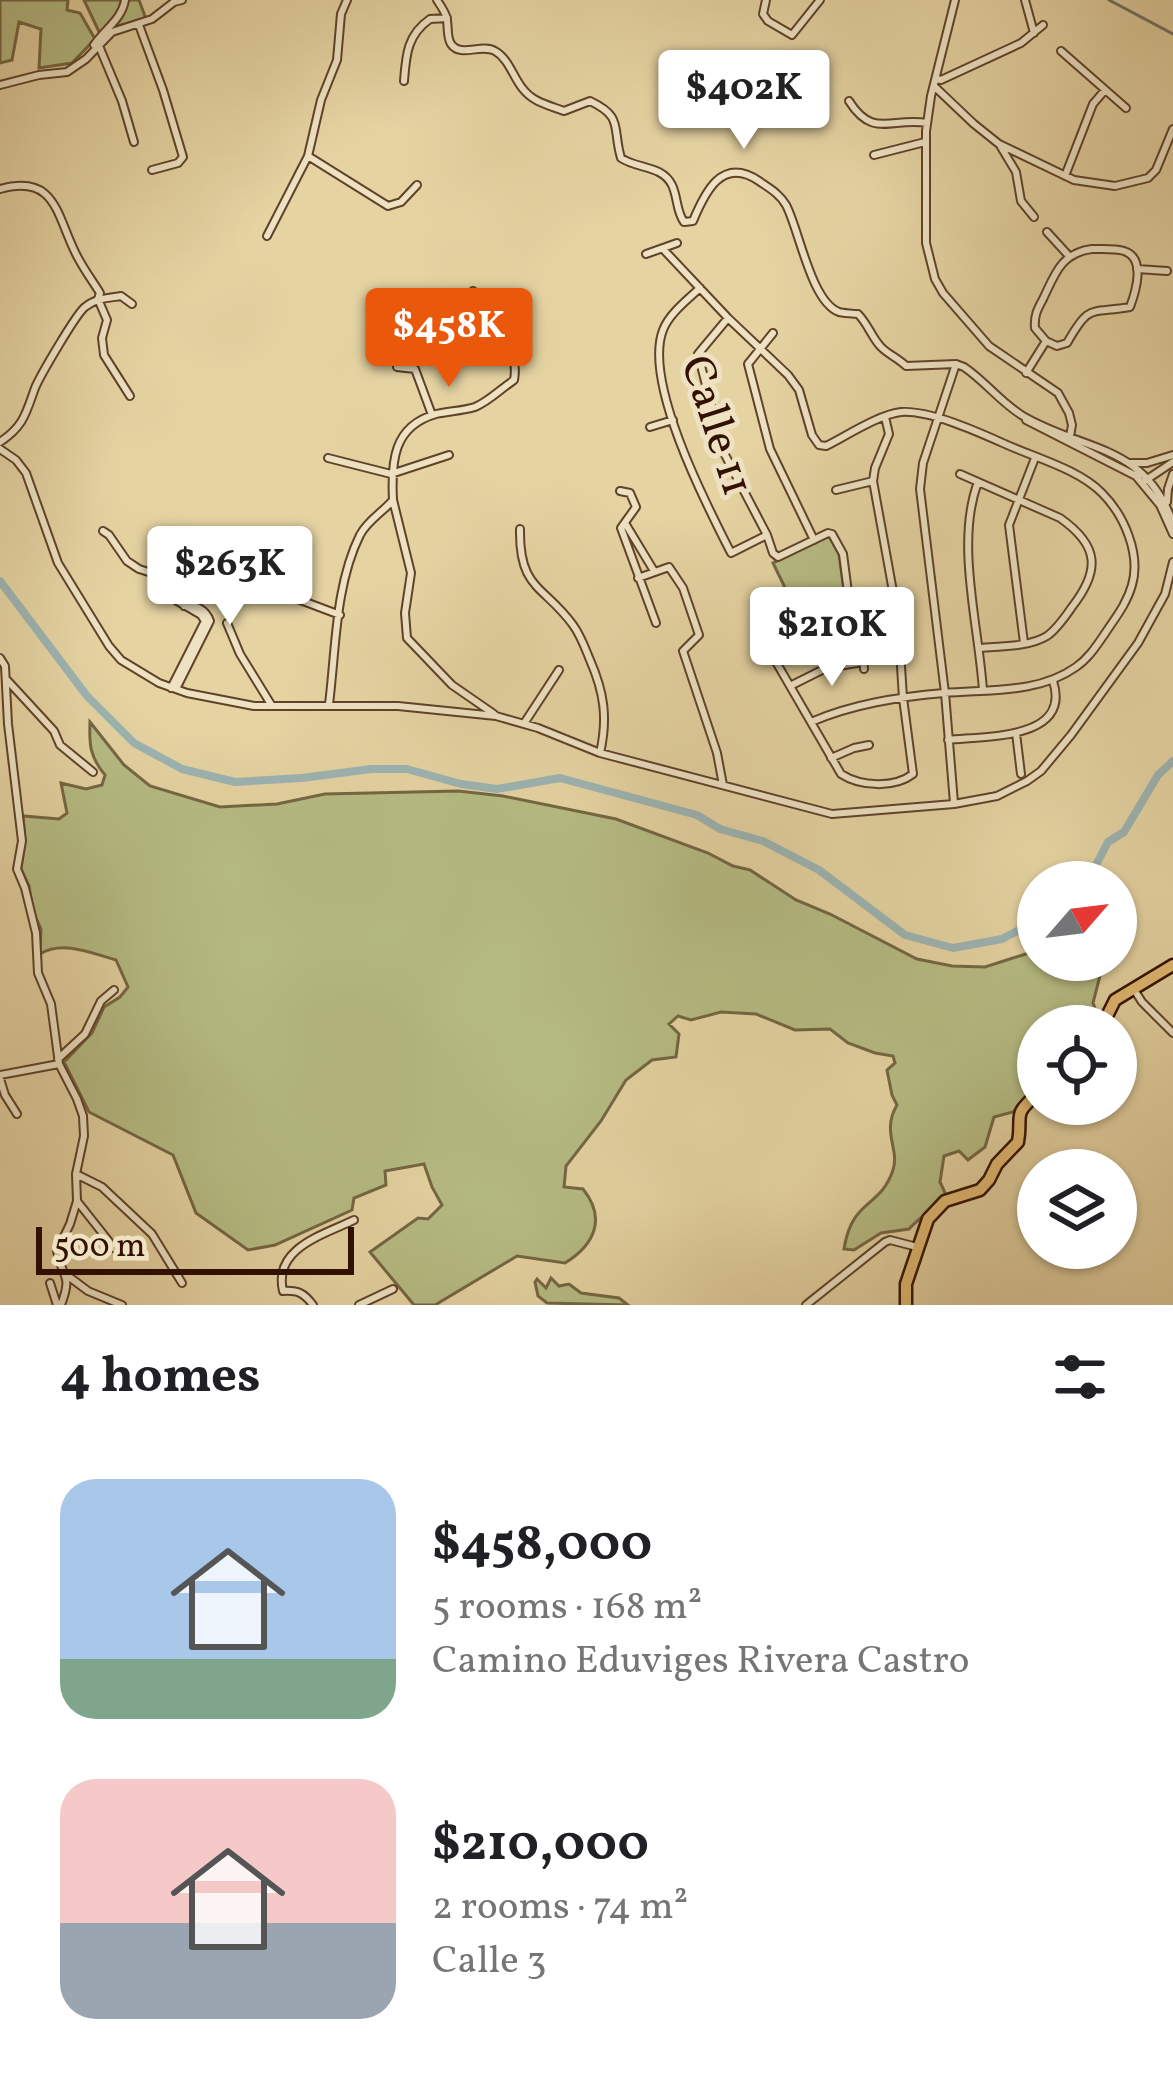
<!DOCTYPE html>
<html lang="en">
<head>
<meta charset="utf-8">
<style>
  body { margin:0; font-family:Vollkorn,serif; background:#f6f6f6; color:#202124; height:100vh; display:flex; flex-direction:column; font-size:45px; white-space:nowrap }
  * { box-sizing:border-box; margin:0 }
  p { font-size:39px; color:#757577 }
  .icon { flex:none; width:66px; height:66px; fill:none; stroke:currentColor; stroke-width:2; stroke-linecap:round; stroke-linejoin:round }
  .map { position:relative; height:1305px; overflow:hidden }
  .panel { display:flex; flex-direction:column; background:#fff; flex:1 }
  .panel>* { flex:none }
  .needle { width:78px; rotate:62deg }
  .tools { position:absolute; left:1017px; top:861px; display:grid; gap:24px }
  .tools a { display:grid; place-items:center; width:120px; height:120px; border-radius:50%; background:#fff; box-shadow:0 3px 9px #0004; font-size:60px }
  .scale { position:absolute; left:36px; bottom:30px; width:318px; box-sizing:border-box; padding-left:12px; border:6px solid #321102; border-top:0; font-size:33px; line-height:42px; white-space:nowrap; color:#321102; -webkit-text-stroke:9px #eee2c3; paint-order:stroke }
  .price { position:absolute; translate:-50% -102px; padding:0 27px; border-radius:12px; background:#fff; color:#222; font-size:39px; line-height:78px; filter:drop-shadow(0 3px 6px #0008) }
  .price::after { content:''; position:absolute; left:50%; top:72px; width:36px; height:27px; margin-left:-18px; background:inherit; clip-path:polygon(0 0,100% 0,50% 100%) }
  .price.selected { background:#ea580c; color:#fff }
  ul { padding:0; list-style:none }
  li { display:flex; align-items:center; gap:36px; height:300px; padding:0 60px }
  li span { display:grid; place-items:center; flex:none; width:336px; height:240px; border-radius:36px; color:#555 }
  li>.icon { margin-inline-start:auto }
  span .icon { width:144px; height:144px; fill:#fffc; stroke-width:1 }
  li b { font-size:51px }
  h2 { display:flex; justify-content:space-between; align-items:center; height:144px; padding:0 60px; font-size:51px }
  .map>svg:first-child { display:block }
</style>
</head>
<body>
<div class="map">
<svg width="1173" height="1305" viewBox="0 0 1173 1305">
  <rect width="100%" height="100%" fill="#e5d3a2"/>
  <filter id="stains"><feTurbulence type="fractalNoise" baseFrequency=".00167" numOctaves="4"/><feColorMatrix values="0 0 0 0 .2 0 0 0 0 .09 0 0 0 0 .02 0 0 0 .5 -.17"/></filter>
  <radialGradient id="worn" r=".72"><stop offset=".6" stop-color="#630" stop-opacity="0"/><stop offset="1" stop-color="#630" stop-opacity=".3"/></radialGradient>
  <path fill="#b6bc84" stroke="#746643" stroke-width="3" d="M 0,0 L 68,0 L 67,10 L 80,13 L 95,39 L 72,63 L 39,68 L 41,29 L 19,22 L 12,60 L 0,63 Z
    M 84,0 L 139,0 L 146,19 L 113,27 L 101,36 Z
    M 829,536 L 839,554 L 848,619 L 805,629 L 773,563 Z
    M 90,722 L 124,765 L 150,786 L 220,807 L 277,804 L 325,794 L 458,791 L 503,796 L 616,819 L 708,853 L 733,866 L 750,870 L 796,900 L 830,914 L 917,959 L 952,966 L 985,967 L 1038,950 L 1038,960 L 1104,960 L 1093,1003 L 1100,1021 L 1098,1026 L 1038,1026 L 1038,1089 L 1013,1112 L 994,1117 L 985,1147 L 968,1160 L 959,1151 L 944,1156 L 940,1182 L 947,1197 C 933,1210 922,1215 909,1229 L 881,1233 L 854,1250 L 844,1249 C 852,1198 880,1209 893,1170 C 900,1149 881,1132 897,1105 L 892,1095 L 887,1070 L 895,1063 L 893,1056 L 875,1053 L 848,1043 L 830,1029 L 795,1030 L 756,1014 L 721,1012 L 691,1020 L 678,1016 L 669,1024 L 679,1034 L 676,1057 L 652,1060 L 626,1080 L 601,1121 L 566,1166 L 564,1187 L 583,1189 C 607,1219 594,1245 565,1263 L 517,1256 L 435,1305 L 414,1305 L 370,1252 L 418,1218 L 428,1219 L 442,1205 L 432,1187 L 424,1164 L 385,1171 L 386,1185 L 354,1198 L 352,1210 L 275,1245 L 248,1250 L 196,1213 L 173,1155 L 89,1112 L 64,1062 L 92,1033 L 104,1007 L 120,997 L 128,987 L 116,960 C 91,953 63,940 40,954 L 41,929 L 33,912 L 29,886 L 21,869 L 25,840 L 23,816 L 59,819 L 67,813 L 61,783 L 86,789 L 102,785 L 105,775 C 90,757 89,745 90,722 Z
    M 551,1278 L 559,1286 L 569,1284 L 581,1293 L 619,1298 L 628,1305 L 547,1303 L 538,1296 L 535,1282 L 537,1279 L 546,1288 Z"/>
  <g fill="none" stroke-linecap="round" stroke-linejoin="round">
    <path stroke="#72736c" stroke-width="3" d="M 1109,0 L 1173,34"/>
    <path stroke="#9cb4b2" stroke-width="8" d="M 0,581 L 87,696 L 134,743 L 182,769 L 235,782 L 302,778 L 371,769 L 407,769 L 461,784 L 497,789 L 560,778 L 697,815 L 720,829 L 763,841 L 819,870 L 905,935 L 953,948 L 1002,939 L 1038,920
      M 1087,882 L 1108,842 L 1124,832 L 1158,775 L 1173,761"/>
    <g stroke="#5f422a" stroke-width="10">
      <path id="minor" d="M 437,0 C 440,5 444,10 446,16 C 449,25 446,36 451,44 C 461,58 481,43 495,51 C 509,59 513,77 523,89 C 533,102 548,105 564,111 L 590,101 C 624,117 612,128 621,158 C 637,169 662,165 672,185 C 678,198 676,211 684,222 L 693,221 C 705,192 722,156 759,181 C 769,188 780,194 786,205 C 799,229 811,302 839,312 C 842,313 856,314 858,314 C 868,324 872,338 881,347 C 889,355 898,358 906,366 L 956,364 L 964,367 C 985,381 1001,403 1023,416 C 1085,452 1144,443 1173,523
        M 766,0 L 763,14 L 768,21 L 792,35 L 820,0
        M 955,0 L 931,96 L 926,131 L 926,243 L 935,279 L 943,293 L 989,346 L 1058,393 L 1069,413 L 1072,425 L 1069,442
        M 1025,0 L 1034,33
        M 139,25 L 163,90 L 183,157 L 178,163 L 152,170
        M 94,45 C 105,29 122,19 125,0
        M 99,46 L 122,101 L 134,142
        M 1061,51 L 1126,108
        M 937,79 L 941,80 L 1021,43 L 1043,25
        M 404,81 C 406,55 407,35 430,19 L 447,18
        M 0,85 L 39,75 L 67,72 L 86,59 L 112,32 L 152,19 L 174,2 L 182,0
        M 934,86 L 974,124 L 999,144 L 1074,180 L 1115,186 L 1148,178 L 1156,170 L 1173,129
        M 849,101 C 873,139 891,117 927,123
        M 1001,147 L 1016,172 L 1021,201 L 1034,217
        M 874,155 L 925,142
        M 308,156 L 388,206 L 401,202 L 417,185
        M 1065,176 L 1093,104 L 1105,90
        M 0,189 C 55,174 56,213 75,252 C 82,267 92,280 100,293 L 98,299 L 107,320 L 102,338 L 104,355 L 130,396
        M 1047,232 L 1069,256
        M 267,236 L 308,156 L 321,100 L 337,60 L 341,14 L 347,0
        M 663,249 L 728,318 L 788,375 L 799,390 L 812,435 L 819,445 L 826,446 C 846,436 880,414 901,412 C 930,410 978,432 1005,444 C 1036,458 1078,469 1102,493 C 1124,515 1141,554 1132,585 C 1127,603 1116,617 1106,632 C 1097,645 1089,658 1076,667 C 1038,694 989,689 944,693 C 898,697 853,704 811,722
        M 1092,249 C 1101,249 1115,248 1124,251 C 1146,258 1136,291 1130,307 C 1089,314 1090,303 1067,343 L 1057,346 L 1046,341 L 1035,328 C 1034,316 1037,310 1043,299 C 1055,274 1061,253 1092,249 Z
        M 646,254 L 677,243
        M 1137,269 L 1167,271
        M 700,288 C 687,300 669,314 663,330 C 643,382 706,504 731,553 L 767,535
        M 728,318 L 698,354 L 723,451 L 767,535 L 773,553 L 778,557 L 828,533 L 832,534 L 843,554 L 852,623
        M 773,333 L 748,364 L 770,449 L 814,540
        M 397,367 L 415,369 L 432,415
        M 1026,373 L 1046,341
        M 885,417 L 889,434 L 875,468 L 873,481 L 898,619 L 903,698 L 913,774 C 895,788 861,787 841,774 L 772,655 L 774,649 L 808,632 L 898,619
        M 1026,420 L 1136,476 L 1160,505 L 1173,534
        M 650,427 L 673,420
        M 0,442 C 24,426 26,413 35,388 C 40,376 76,314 85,307 C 96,298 108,298 121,296 L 132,304
        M 0,449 L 16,460 L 26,473 L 58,563 L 109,646 L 121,660 L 159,683 L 187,693 L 254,706 L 398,706 L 496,716 L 538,728 L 600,753 L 832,814 L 954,804 L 997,796 L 1027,781 L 1041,771 L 1071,735 L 1138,643 L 1165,594 L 1173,562
        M 328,458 L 391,474 L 449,455
        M 1130,463 L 1147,463 L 1173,455
        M 960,474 L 1060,518 C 1100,546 1100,571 1072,607 C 1065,617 1057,629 1047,636 C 1029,647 1001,646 980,648
        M 1146,480 L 1173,462
        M 978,482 C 955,543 979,626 983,691
        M 836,490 L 873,481
        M 620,491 L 630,493 L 636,507 L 621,528 L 656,623
        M 393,500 L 411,573 L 405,613 L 407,638 L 452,685 L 494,714
        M 1167,502 L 1168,489 L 1173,474
        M 625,523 L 654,571
        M 520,529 C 519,590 544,585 573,625 C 581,636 585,648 590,660 C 604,692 608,718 600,753
        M 103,531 L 109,535 L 127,561 L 139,569 L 155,574 L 177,601 L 201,615 L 205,621 L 171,688
        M 638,578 L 669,567 L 683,588 L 699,635 L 683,651 L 717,753 L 723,785
        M 279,592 L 340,615
        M 227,623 L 240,654 L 272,706
        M 1024,643 L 1009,525 L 1035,458
        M 863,654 L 864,669
        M 0,658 L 5,666 L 8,724 L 22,841 L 17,869 L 25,888 L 36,933 L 38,973 L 51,1004 L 59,1064 L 77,1099 L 83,1116 L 84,1136 L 76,1174 L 77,1201 L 70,1224 L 57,1251 C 62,1279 73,1273 61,1305
        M 7,680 L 54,731 L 60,745 L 93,772
        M 790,686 L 826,668 L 863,662
        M 176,689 L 210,621 C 206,610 196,604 184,606
        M 329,704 C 336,649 335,585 360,535 C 368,520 383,512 393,500 C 391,462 393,426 436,414 C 449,411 462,411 475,407 C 488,402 502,388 514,380 C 520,347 493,314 473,291
        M 525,722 L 559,670
        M 1016,733 L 1021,774
        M 948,740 C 985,736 1072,740 1053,681
        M 831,758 L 854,748 L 869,745
        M 954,803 L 945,693 L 920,489 L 923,463 L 956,364
        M 1135,991 L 1142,1002 L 1173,1033
        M 58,1059 L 85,1034 L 101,1001 L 114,990
        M 0,1075 L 59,1064
        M 0,1079 L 5,1095 L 17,1114
        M 76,1174 L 102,1187 L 152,1234 L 182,1283
        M 77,1201 L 115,1249
        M 68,1276 L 88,1291 L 122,1305
        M 50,1283 L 57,1305
        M 313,1305 C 304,1293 298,1290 283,1291 C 273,1248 323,1235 354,1220
        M 359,1305 L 393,1289
        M 806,1305 L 885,1242 L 890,1240 L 917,1247"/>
    </g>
    <g stroke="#321102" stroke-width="15">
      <path id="major" d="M 1102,1026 L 1115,1000 L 1173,965
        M 906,1305 L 906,1284 L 928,1219 L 945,1201 L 980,1190 L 989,1180 L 997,1164 L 1018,1142 C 1023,1113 1011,1117 1038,1093"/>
    </g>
    <use href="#minor" stroke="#eee2c3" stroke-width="6"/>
    <use href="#major" stroke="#e2ba71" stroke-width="10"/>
  </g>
  <g text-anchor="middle" stroke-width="10" stroke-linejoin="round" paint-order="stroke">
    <g font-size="45" fill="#321102" stroke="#eee2c3">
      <text transform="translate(719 425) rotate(72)" y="16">Calle 11</text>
    </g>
  </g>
  <rect width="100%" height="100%" filter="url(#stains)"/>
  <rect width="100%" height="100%" fill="url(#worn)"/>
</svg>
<div class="tools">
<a><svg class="needle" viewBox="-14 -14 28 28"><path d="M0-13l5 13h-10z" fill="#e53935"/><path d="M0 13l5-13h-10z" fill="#757577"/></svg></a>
<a><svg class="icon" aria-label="locate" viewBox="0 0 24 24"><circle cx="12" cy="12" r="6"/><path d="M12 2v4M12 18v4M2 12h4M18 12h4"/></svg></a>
<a><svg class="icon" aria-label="layers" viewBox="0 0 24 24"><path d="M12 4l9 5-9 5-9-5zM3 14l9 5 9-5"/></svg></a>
</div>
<div class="scale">500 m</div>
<b class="price" style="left:744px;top:152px">$402K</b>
<b class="price selected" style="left:449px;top:390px">$458K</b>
<b class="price" style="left:230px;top:628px">$263K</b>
<b class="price" style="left:832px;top:689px">$210K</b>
</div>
<section class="panel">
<h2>4 homes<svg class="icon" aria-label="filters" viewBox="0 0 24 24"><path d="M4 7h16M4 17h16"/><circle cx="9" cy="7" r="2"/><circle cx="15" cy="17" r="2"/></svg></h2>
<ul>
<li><span style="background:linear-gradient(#a9c7e8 75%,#7fa58c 0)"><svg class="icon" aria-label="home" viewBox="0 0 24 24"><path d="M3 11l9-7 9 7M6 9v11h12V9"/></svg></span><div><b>$458,000</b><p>5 rooms · 168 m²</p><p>Camino Eduviges Rivera Castro</p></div></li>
<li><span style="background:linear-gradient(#f6c9c9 60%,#9aa5b1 0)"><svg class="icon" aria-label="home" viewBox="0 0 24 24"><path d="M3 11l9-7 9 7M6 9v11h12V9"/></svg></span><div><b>$210,000</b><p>2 rooms · 74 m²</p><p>Calle 3</p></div></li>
</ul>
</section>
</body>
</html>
